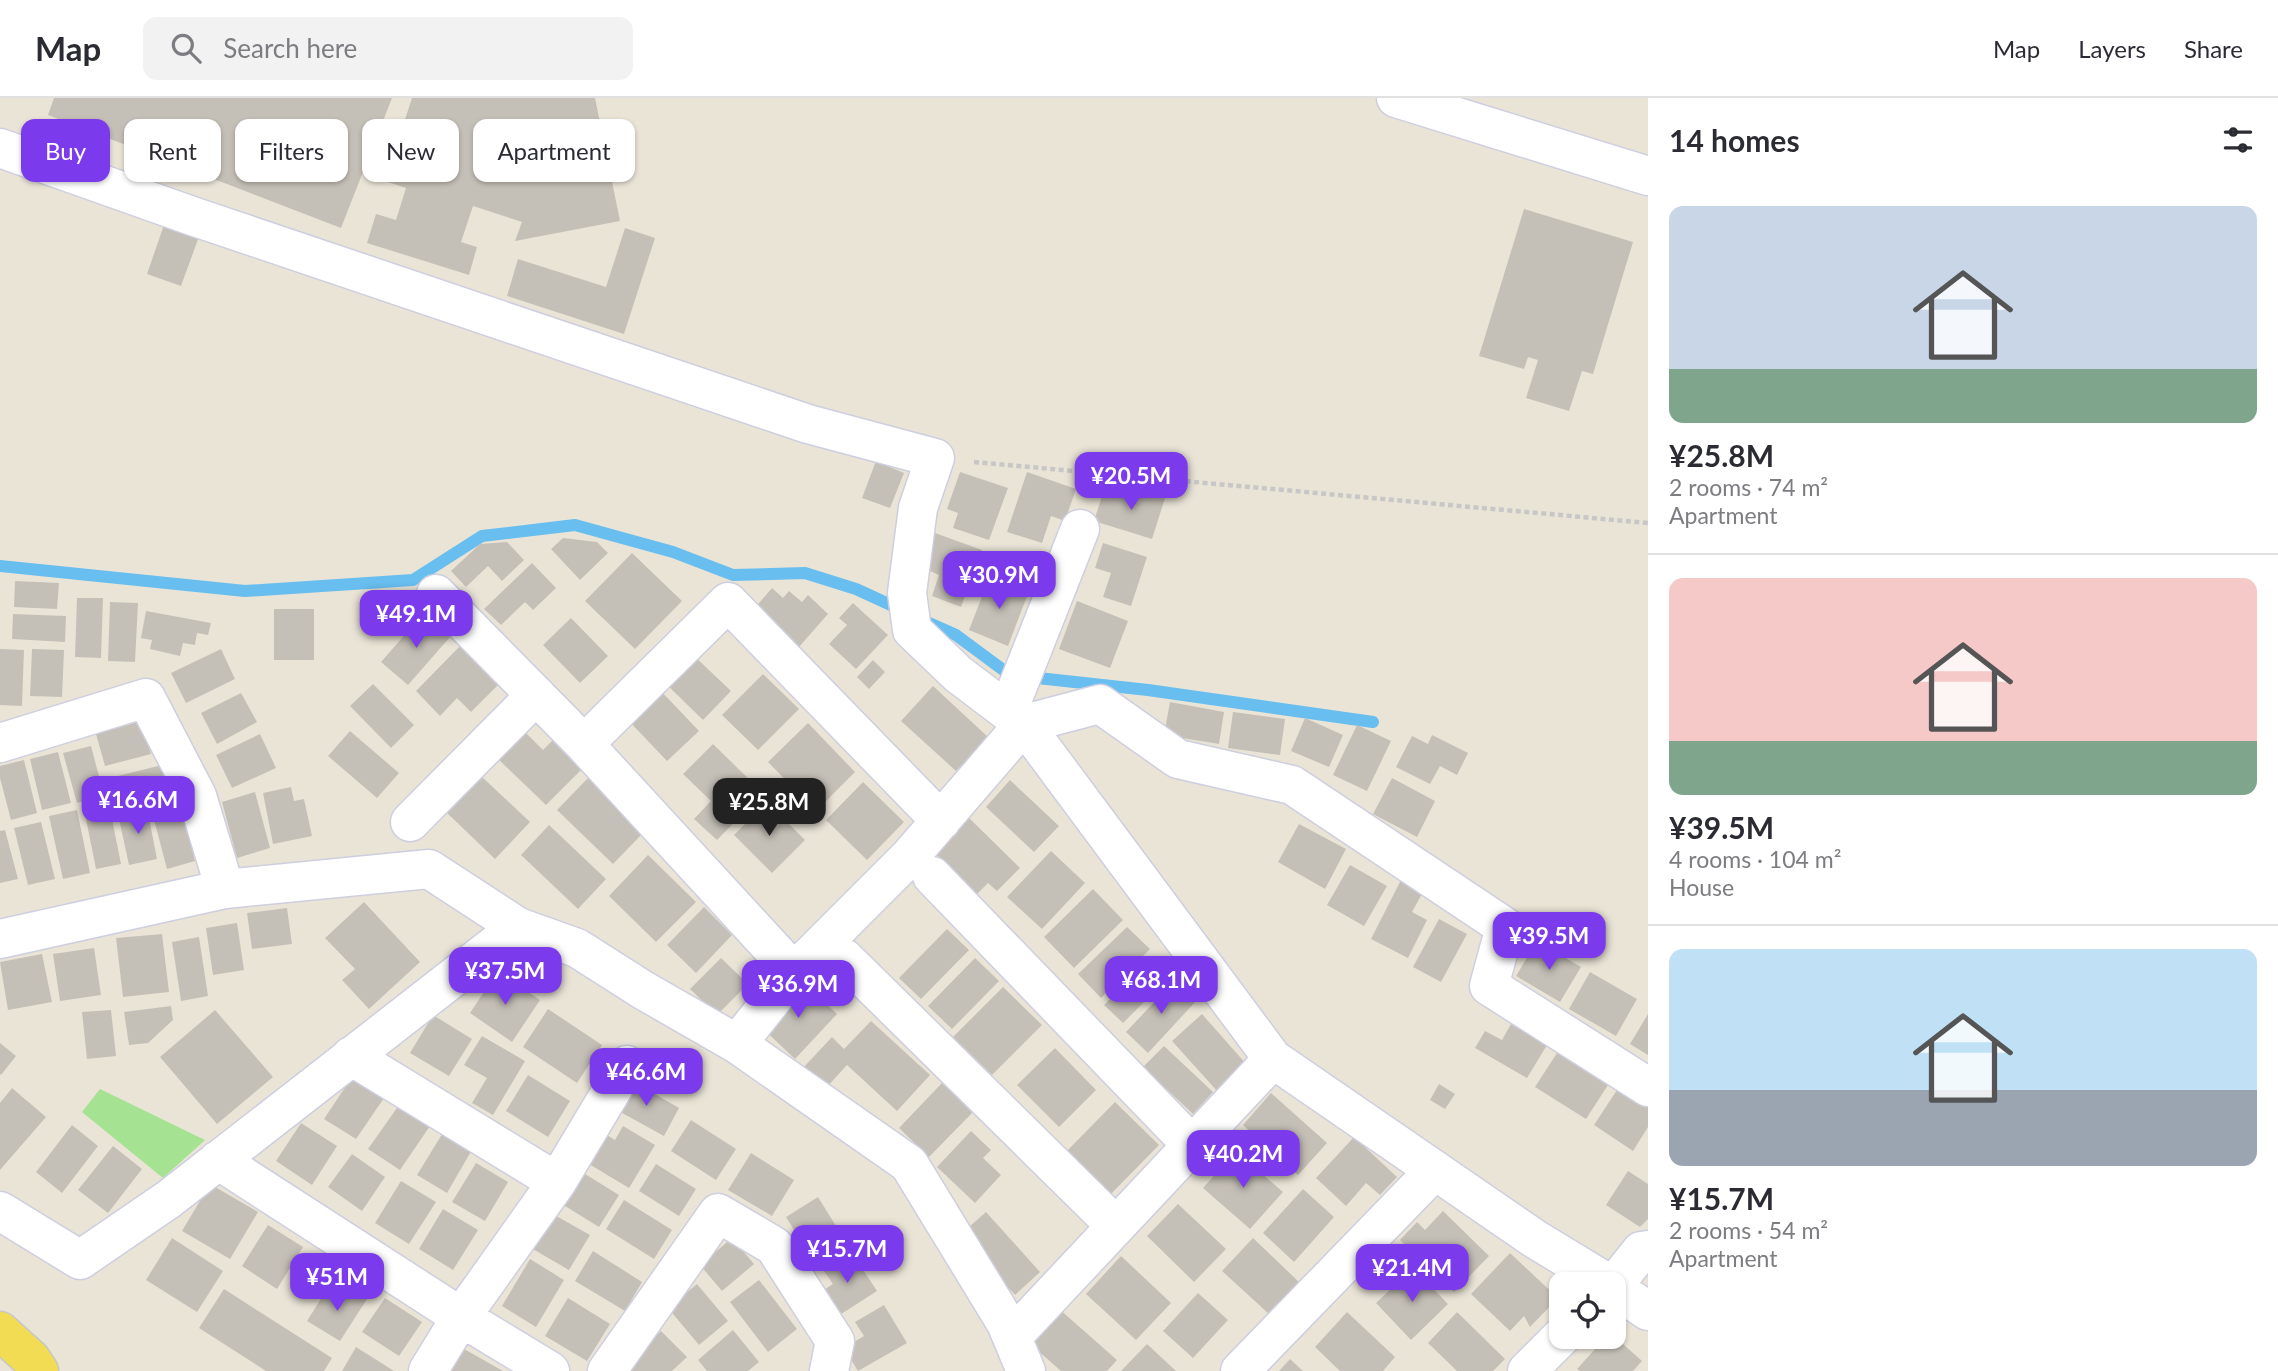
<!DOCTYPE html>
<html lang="en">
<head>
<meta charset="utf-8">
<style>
  body { margin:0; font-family:Lato,sans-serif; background:#f2f2f3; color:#2b2b33; height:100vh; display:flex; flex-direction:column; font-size:26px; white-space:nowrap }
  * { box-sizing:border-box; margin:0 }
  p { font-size:23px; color:#7c7c81 }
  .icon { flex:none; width:38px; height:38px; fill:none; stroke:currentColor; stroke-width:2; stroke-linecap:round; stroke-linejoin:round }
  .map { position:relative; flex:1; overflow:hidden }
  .drawer { display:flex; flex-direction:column; background:#fff; width:630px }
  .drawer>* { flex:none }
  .top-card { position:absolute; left:21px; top:21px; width:665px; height:63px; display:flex; gap:14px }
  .buttons { position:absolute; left:1549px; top:1174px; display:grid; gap:14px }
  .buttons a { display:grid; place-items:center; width:77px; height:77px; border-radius:14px; background:#fff; box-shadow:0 2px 5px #0004; font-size:35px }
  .price { position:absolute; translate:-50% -60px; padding:0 16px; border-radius:14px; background:#7c3aed; color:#fff; font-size:23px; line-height:46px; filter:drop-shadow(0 2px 4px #0008) }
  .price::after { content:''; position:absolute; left:50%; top:42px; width:21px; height:16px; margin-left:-10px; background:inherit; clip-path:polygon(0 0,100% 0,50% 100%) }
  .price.selected { background:#222; color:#fff }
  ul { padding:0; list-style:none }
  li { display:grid; align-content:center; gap:14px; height:371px; padding:0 21px }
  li+li { border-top:2px solid #e1e1e2 }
  li span { display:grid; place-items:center; height:217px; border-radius:14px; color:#555 }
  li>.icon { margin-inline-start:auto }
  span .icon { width:126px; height:126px; fill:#fffc; stroke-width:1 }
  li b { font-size:30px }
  h2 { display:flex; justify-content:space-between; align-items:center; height:84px; padding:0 21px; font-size:30px }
  .tag { padding:0 24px; border-radius:14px; background:#fff; box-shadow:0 2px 5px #0004; font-size:24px; line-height:63px }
  .tag.selected { background:#7c3aed; color:#fff }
  header { display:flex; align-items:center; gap:42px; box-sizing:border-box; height:98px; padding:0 35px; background:#fff; border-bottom:2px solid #e1e1e2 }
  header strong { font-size:33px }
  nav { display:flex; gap:38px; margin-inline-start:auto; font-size:24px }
  .search { width:490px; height:63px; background:#f2f2f3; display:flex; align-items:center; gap:18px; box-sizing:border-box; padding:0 24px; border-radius:14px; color:#7c7c81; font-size:26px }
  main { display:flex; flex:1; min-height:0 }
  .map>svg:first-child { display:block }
</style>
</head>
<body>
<header>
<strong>Map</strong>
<div class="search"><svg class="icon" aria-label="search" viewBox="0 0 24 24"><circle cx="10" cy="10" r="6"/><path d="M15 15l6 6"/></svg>Search here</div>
<nav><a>Map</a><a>Layers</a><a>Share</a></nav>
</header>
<main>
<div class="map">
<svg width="1648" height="1273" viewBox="0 0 1648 1273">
  <rect width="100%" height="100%" fill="#eae4d7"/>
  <path fill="#a5e292" d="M 100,991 L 205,1042 L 163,1080 L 82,1014 Z"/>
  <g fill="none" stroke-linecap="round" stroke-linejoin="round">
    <path stroke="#67beef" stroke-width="12" d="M 0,468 L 245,493 L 413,482 L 482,438 L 575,427 L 673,454 L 733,477 L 805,475 L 856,491 L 904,513
      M 920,521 L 956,537 L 1010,577 L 1148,592 L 1373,624"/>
  </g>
  <path fill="#c5c0b7" d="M 54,0 L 392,0 L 341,130 L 48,17 Z
    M 412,0 L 595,0 L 620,123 L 515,143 L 522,124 L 473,108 L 461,144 L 477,149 L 469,177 L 367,145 L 376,116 L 396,122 L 406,90 L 385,83 Z
    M 1524,111 L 1633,144 L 1593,276 L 1582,273 L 1569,313 L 1526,300 L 1538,262 L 1528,259 L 1524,271 L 1479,258 Z
    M 166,121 L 201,133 L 181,188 L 147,176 Z
    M 625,130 L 655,140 L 624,236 L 507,198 L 518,161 L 606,189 Z
    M 876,363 L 904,375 L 890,410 L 862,400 Z
    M 960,374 L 1008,390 L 989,442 L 953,430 L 958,415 L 947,411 Z
    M 1027,374 L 1076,391 L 1065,423 L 1051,418 L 1042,445 L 1007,434 Z
    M 1103,395 L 1166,397 L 1152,441 L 1094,423 Z
    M 935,435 L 982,452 L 961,509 L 932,498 L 939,477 L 923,470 Z
    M 563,440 L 597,444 L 608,455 L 580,482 L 551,451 Z
    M 507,444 L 524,462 L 502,483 L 488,468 L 466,489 L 451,473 L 480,446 Z
    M 1103,445 L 1147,459 L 1131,508 L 1103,499 L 1111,475 L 1095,470 Z
    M 632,455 L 682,503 L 635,551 L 585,503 Z
    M 532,465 L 556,490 L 533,512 L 525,504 L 501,527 L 484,511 Z
    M 990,478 L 1029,493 L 1008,548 L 969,532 Z
    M 15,483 L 59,485 L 57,511 L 14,509 Z
    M 772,490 L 783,500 L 789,493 L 802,504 L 808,497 L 828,516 L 791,558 L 754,511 Z
    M 77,500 L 103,500 L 101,560 L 75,559 Z
    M 1077,503 L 1128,523 L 1110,570 L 1059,551 Z
    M 110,504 L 138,505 L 135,564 L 108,563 Z
    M 853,505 L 888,537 L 856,571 L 829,546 L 847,527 L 839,520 Z
    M 274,511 L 314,511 L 314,562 L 274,562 Z
    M 146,513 L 211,525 L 208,537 L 197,535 L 195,547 L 183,545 L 180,558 L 150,551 L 152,542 L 141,540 Z
    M 13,516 L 66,518 L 65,544 L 12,541 Z
    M 423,516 L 450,539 L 408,587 L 381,564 Z
    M 571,520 L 608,558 L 580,585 L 543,547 Z
    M 460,548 L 499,586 L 471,614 L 457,600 L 440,618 L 416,593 Z
    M 0,551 L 24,552 L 22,608 L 0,607 Z
    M 32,551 L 64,552 L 62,599 L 30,598 Z
    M 221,551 L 235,581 L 186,605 L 171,575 Z
    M 690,554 L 731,593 L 703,622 L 662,582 Z
    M 873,562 L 885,574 L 869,591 L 857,579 Z
    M 763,576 L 799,611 L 758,652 L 722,617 Z
    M 373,586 L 414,627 L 391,650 L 350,608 Z
    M 933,588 L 988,639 L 956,673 L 901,623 Z
    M 659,591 L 699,633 L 667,663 L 627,621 Z
    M 241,595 L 257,624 L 217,646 L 201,615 Z
    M 1170,604 L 1224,614 L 1219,646 L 1164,637 Z
    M 1233,614 L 1285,621 L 1280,657 L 1228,650 Z
    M 1305,620 L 1343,637 L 1329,669 L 1291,653 Z
    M 142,623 L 151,656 L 105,668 L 96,636 Z
    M 808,625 L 855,674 L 816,713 L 768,664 Z
    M 1357,627 L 1391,643 L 1367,693 L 1333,677 Z
    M 523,632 L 543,652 L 553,642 L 583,670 L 546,707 L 496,659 Z
    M 350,633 L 399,675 L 377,700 L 328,658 Z
    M 260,636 L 276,670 L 232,690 L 216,657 Z
    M 1432,637 L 1468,655 L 1457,677 L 1440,668 L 1430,686 L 1396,669 L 1412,638 L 1428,646 Z
    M 713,646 L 763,695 L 717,742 L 694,721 L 711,703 L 683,676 Z
    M 91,648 L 104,697 L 77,705 L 63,655 Z
    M 58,654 L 71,705 L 42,712 L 30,661 Z
    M 24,662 L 37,715 L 11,722 L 0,680 L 0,668 Z
    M 162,667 L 169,697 L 117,709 L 110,680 Z
    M 480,677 L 530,724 L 495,761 L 445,713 Z
    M 588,680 L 644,734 L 613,766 L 557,712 Z
    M 1392,680 L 1435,703 L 1417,739 L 1373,716 Z
    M 1010,682 L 1059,728 L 1034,754 L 986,709 Z
    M 863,684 L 904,724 L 867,762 L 826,722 Z
    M 291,689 L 294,703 L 304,701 L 312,738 L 273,746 L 263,695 Z
    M 255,694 L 270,750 L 237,760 L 222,704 Z
    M 767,704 L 805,742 L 772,775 L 734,737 Z
    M 109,706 L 121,766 L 96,771 L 84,711 Z
    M 181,707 L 195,763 L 167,771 L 152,714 Z
    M 147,710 L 157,761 L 129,767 L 118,716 Z
    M 77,712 L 90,775 L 63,781 L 49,718 Z
    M 966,717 L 1020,770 L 997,793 L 988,785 L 976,797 L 932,752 Z
    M 41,724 L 55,781 L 28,787 L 14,730 Z
    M 1299,726 L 1346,751 L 1325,791 L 1278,764 Z
    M 549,727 L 606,781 L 578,811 L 521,757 Z
    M 5,732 L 18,781 L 0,785 L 0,733 Z
    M 1051,753 L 1085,785 L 1042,831 L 1007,799 Z
    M 648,757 L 696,804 L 656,844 L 609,798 Z
    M 1350,767 L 1387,788 L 1364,828 L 1327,807 Z
    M 1401,782 L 1423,794 L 1412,814 L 1427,822 L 1408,860 L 1371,841 Z
    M 1093,791 L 1123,822 L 1074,870 L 1044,839 Z
    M 364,804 L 420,864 L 369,911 L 342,882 L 355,871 L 325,840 Z
    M 704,809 L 732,837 L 696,875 L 667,847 Z
    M 287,810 L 292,846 L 252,851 L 247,815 Z
    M 1439,821 L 1467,836 L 1441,884 L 1413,869 Z
    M 237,825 L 244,872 L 213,877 L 206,830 Z
    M 1127,829 L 1150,851 L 1101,900 L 1078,876 Z
    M 947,831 L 969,852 L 921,901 L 899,880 Z
    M 162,836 L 169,894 L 123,899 L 116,840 Z
    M 199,839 L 208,898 L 181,903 L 172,844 Z
    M 1537,843 L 1581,869 L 1560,904 L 1516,878 Z
    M 94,850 L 101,897 L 60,903 L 53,856 Z
    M 42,856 L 52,904 L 8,912 L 0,864 Z
    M 1152,858 L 1171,877 L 1123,925 L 1104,907 Z
    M 721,860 L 748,886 L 717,917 L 690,891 Z
    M 975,860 L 999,883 L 952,931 L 928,908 Z
    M 498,873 L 540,902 L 512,944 L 470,915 Z
    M 1590,874 L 1637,901 L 1616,938 L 1569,911 Z
    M 801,882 L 837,916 L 795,961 L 759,927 Z
    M 1175,882 L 1197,902 L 1148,955 L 1126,934 Z
    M 1003,889 L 1042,927 L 992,977 L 953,939 Z
    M 171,908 L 173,922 L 148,945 L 129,947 L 124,914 Z
    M 548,911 L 602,947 L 577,985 L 523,949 Z
    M 111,912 L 116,958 L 87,961 L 82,914 Z
    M 215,912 L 273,979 L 217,1026 L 160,959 Z
    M 1202,916 L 1247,967 L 1218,994 L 1172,943 Z
    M 1648,916 L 1648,957 L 1630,946 Z
    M 433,917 L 472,941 L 449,978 L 410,955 Z
    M 871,923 L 930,977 L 897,1013 L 847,967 L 826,990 L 803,970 L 832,939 L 844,951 Z
    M 1511,926 L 1547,947 L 1527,980 L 1475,950 L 1485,933 L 1502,942 Z
    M 482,938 L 525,963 L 493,1017 L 472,1005 L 487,980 L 464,967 Z
    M 0,945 L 16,958 L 1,977 L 0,976 Z
    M 1164,948 L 1213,994 L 1193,1016 L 1143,969 Z
    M 1055,950 L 1096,992 L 1059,1029 L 1017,987 Z
    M 1557,955 L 1608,987 L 1586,1021 L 1535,989 Z
    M 528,977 L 570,1003 L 548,1039 L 506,1013 Z
    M 352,979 L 384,1000 L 356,1041 L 324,1021 Z
    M 629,981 L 679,1010 L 664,1038 L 613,1010 Z
    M 942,985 L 973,1014 L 929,1059 L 899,1030 Z
    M 1439,986 L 1455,996 L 1445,1011 L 1430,1002 Z
    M 1619,989 L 1648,1008 L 1648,1029 L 1633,1053 L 1594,1027 Z
    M 12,990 L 46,1019 L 0,1072 L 0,1005 Z
    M 1271,995 L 1327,1045 L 1298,1077 L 1243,1027 Z
    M 1115,1004 L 1159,1047 L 1106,1101 L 1062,1058 Z
    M 399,1007 L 430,1028 L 400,1072 L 368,1051 Z
    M 691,1022 L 736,1051 L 716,1082 L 671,1053 Z
    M 301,1025 L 337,1048 L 312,1087 L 276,1063 Z
    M 72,1027 L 98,1048 L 62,1095 L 36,1074 Z
    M 623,1028 L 655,1047 L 629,1090 L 584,1063 L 602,1034 L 615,1042 Z
    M 444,1033 L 473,1050 L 447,1095 L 417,1077 Z
    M 971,1033 L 991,1052 L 983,1060 L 1001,1077 L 975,1105 L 937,1069 Z
    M 1354,1039 L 1397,1079 L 1380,1097 L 1366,1085 L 1346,1108 L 1316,1080 Z
    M 113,1048 L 142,1071 L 108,1115 L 78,1092 Z
    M 1236,1053 L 1283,1094 L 1250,1131 L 1203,1090 Z
    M 751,1055 L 794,1082 L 772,1118 L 728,1092 Z
    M 352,1056 L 385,1079 L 362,1113 L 328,1089 Z
    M 476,1065 L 508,1084 L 485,1123 L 452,1104 Z
    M 656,1066 L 696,1091 L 679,1118 L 639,1093 Z
    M 577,1071 L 619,1097 L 599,1129 L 557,1103 Z
    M 1628,1073 L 1648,1086 L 1648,1121 L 1640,1129 L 1606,1107 Z
    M 401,1083 L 436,1104 L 409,1146 L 375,1125 Z
    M 210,1086 L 258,1114 L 230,1161 L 182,1133 Z
    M 1303,1091 L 1334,1119 L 1294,1164 L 1263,1135 Z
    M 818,1099 L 844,1141 L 812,1161 L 786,1119 Z
    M 624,1102 L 672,1132 L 654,1161 L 606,1131 Z
    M 1178,1106 L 1226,1151 L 1194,1184 L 1147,1138 Z
    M 443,1111 L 478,1132 L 453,1172 L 419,1151 Z
    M 1443,1113 L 1489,1158 L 1454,1194 L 1400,1142 L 1417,1124 L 1425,1132 Z
    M 986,1114 L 1040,1174 L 1015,1197 L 960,1137 Z
    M 551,1115 L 590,1137 L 569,1172 L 531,1150 Z
    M 268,1127 L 303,1149 L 277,1191 L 242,1168 Z
    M 172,1140 L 223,1173 L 197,1214 L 146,1182 Z
    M 732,1140 L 754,1166 L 722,1193 L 700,1167 Z
    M 1253,1140 L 1299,1184 L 1269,1216 L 1222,1173 Z
    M 593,1153 L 642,1184 L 625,1213 L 575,1183 Z
    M 852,1155 L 877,1193 L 838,1218 L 822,1193 L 833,1186 L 824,1173 Z
    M 1510,1155 L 1558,1200 L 1530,1229 L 1524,1218 L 1510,1233 L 1471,1196 Z
    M 1121,1158 L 1171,1205 L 1136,1242 L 1086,1196 Z
    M 530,1161 L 564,1182 L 536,1229 L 502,1208 Z
    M 1413,1170 L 1448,1206 L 1411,1242 L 1376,1205 Z
    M 759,1182 L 797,1231 L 768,1254 L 730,1204 Z
    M 697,1186 L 728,1223 L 699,1247 L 668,1210 Z
    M 346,1188 L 367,1201 L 340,1243 L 307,1223 L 324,1196 L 336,1204 Z
    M 224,1191 L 332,1260 L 324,1273 L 266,1273 L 199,1230 Z
    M 1198,1195 L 1228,1222 L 1193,1260 L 1163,1233 Z
    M 385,1200 L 422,1224 L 399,1258 L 362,1234 Z
    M 568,1200 L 610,1226 L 587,1263 L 545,1238 Z
    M 884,1207 L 907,1245 L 858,1273 L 844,1250 L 864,1238 L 855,1224 Z
    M 1058,1210 L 1117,1262 L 1107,1273 L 1061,1273 L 1028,1244 Z
    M 1347,1214 L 1395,1259 L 1383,1273 L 1340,1273 L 1315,1249 Z
    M 1457,1214 L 1505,1261 L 1493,1273 L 1457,1273 L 1428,1245 Z
    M 733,1232 L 759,1264 L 748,1273 L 707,1273 L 698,1262 Z
    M 661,1233 L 687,1259 L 672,1273 L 620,1273 Z
    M 1606,1239 L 1615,1239 L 1642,1263 L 1633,1273 L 1580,1273 L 1577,1271 Z
    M 1147,1246 L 1176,1273 L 1121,1273 Z
    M 457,1247 L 503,1273 L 442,1273 Z
    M 356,1249 L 394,1273 L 342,1273 Z
    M 1290,1261 L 1303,1273 L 1279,1273 Z"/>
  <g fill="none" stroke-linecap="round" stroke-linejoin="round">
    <g stroke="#cdcee0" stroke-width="41">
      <path id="minor" d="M 1396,0 L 1648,78
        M 0,50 L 192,118 L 808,326 L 935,360 L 918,410 L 907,495 L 912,532 L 958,576 L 1024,626 L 1273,961 L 1535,1141 L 1609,1186
        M 436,496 L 584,646 L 794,874
        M 1008,613 L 1080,431
        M 0,645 L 146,600 L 197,698 L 225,791
        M 584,646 L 728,504 L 941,723
        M 410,724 L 536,597
        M 932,778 L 1192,1047
        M 0,841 L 225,791 L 429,771 L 518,829 L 577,850 L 643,892 L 737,946 L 794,874 L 910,758 L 1024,626 L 1100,606 L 1178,661 L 1292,687 L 1505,829 L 1489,888 L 1648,989
        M 844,860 L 1116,1128
        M 737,946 L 909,1066 L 1006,1225 L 1026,1273
        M 351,958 L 557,1084
        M 218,1062 L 461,1219 L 550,1273
        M 0,1113 L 80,1162 L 169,1101 L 518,829
        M 1614,1187 L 1641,1153 L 1648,1152
        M 1614,1190 L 1648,1213
        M 1012,1239 L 1273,961
        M 428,1273 L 461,1219 L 557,1084 L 627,967
        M 607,1273 L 718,1115 L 774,1148 L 835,1243 L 829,1273
        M 1240,1273 L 1435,1072
        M 1527,1273 L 1561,1239"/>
    </g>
    <g stroke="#c7c7c7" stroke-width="41">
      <path id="major" d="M 0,1233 L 31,1261 L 39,1273"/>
    </g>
    <path stroke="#c7c7c7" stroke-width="4.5" stroke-dasharray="5 3.5" stroke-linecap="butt" d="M 974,364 L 1648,425"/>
    <use href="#minor" stroke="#fff" stroke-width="38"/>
    <use href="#major" stroke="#f2dc54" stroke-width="38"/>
  </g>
</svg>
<div class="buttons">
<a><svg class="icon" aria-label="locate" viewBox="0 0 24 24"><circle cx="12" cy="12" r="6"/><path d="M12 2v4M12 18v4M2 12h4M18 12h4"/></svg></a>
</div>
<b class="price" style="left:1131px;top:414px">¥20.5M</b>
<b class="price" style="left:999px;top:513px">¥30.9M</b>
<b class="price" style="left:416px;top:552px">¥49.1M</b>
<b class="price" style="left:138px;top:738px">¥16.6M</b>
<b class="price selected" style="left:769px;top:740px">¥25.8M</b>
<b class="price" style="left:1549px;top:874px">¥39.5M</b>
<b class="price" style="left:505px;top:909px">¥37.5M</b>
<b class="price" style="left:1161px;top:918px">¥68.1M</b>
<b class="price" style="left:798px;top:922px">¥36.9M</b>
<b class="price" style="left:646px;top:1010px">¥46.6M</b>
<b class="price" style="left:1243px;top:1092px">¥40.2M</b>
<b class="price" style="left:847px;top:1187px">¥15.7M</b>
<b class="price" style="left:1412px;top:1206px">¥21.4M</b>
<b class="price" style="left:337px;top:1215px">¥51M</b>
<div class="top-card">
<a class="tag selected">Buy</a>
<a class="tag">Rent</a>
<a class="tag">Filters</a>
<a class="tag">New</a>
<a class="tag">Apartment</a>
</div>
</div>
<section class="drawer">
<h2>14 homes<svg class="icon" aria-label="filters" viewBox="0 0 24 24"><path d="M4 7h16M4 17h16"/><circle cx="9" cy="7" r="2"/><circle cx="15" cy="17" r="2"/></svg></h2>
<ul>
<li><span style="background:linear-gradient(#c9d6e8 75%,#7fa58c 0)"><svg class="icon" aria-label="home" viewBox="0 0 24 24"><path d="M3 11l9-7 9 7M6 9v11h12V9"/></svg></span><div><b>¥25.8M</b><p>2 rooms · 74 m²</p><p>Apartment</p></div></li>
<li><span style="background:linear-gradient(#f6c9c9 75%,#7fa58c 0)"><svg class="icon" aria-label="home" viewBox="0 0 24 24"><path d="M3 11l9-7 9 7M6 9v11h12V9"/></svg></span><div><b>¥39.5M</b><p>4 rooms · 104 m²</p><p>House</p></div></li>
<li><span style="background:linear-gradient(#bfe0f5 65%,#9aa5b1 0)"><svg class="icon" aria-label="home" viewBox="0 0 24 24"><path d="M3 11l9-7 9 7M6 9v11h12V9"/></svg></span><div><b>¥15.7M</b><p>2 rooms · 54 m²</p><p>Apartment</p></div></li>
</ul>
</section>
</main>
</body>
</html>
